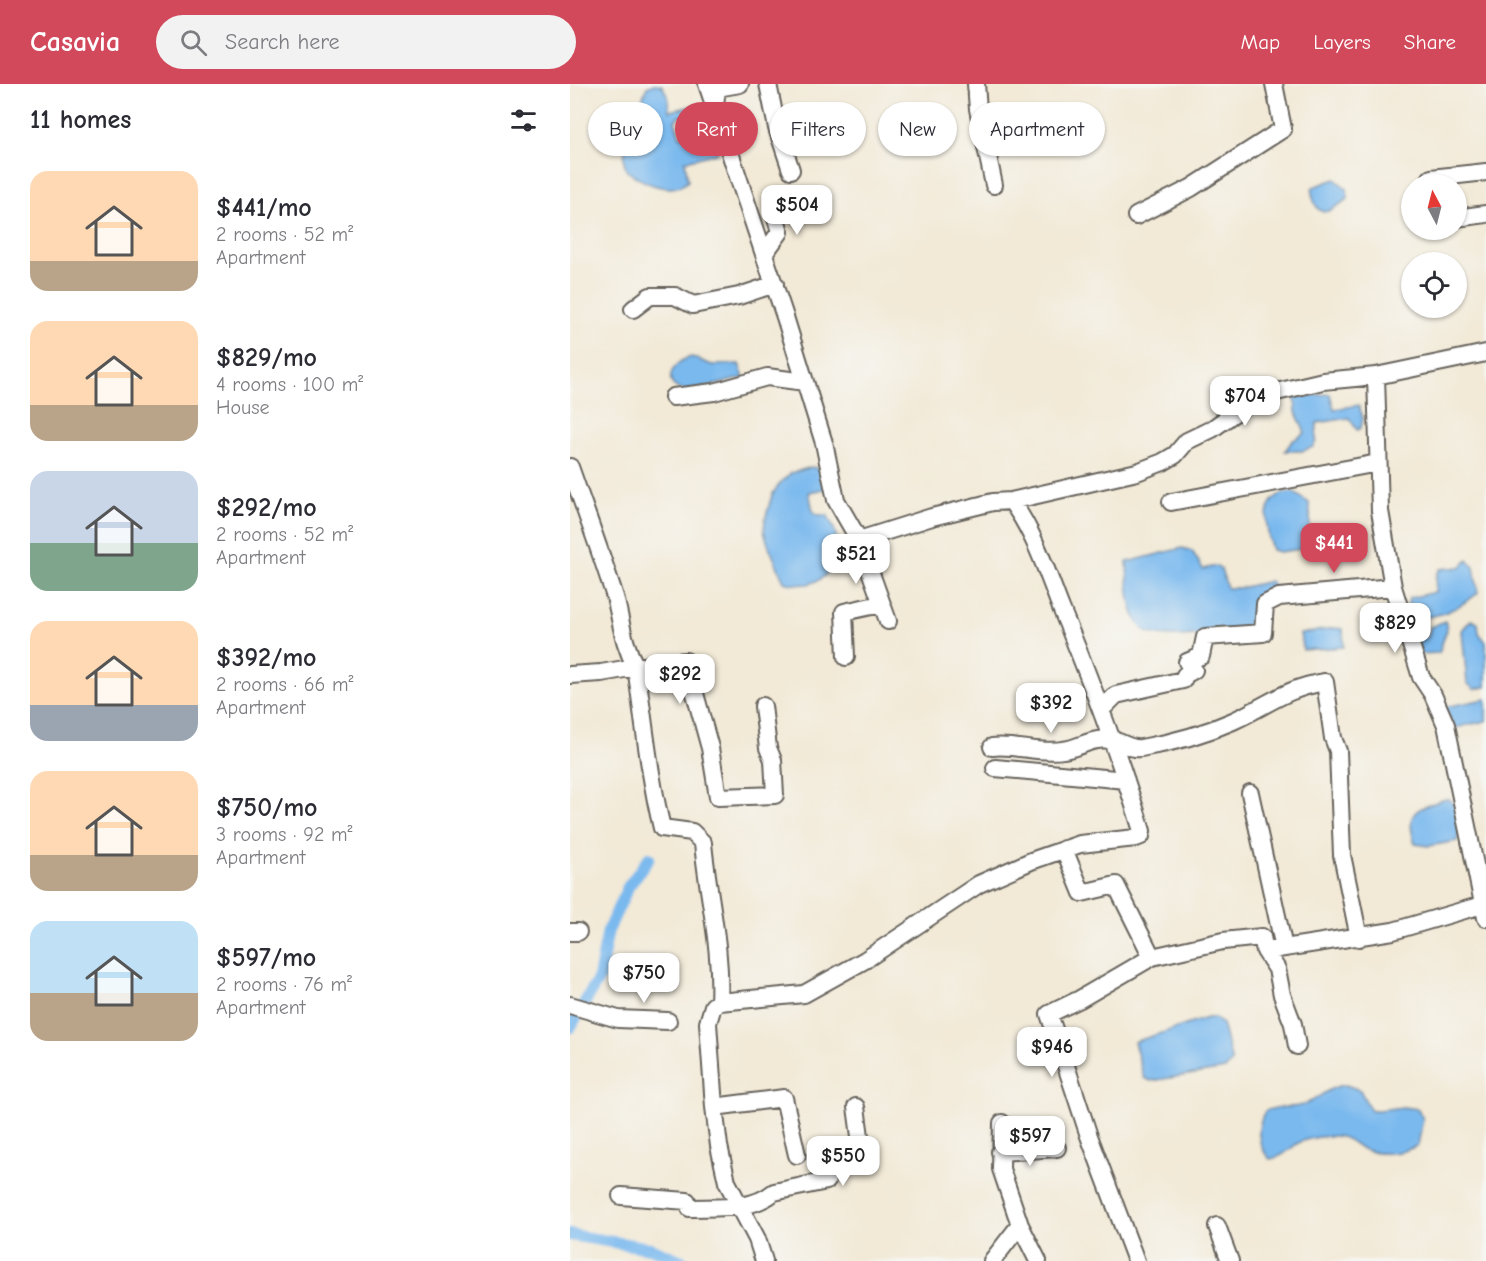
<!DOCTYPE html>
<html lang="en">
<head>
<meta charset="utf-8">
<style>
  body { margin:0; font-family:"Comic Neue",sans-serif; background:#f2f2f3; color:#2b2b33; height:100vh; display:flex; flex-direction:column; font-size:22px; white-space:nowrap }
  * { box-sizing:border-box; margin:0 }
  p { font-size:20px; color:#7c7c81 }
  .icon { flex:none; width:33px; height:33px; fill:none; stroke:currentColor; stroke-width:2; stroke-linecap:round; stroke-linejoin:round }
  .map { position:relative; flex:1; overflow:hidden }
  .details { display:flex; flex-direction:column; background:#fff; width:570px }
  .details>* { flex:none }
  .banner { position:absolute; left:18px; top:18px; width:570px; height:54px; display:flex; gap:12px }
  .needle { width:39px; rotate:353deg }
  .tools { position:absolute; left:831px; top:90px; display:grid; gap:12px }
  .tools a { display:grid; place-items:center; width:66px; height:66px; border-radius:50%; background:#fff; box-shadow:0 2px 4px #0004; font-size:30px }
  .price { position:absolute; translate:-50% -51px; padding:0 14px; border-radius:12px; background:#fff; color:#222; font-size:20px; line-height:39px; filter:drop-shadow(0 2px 3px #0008) }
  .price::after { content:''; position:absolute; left:50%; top:36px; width:18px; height:14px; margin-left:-9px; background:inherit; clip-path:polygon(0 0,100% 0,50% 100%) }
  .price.current { background:#d1495b; color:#fff }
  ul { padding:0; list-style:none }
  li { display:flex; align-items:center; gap:18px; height:150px; padding:0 30px }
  li span { display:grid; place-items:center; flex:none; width:168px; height:120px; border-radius:18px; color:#555 }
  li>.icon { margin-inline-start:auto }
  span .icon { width:72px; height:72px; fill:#fffc; stroke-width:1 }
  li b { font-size:26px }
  h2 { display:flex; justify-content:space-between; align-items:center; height:72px; padding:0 30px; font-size:26px }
  .pill { padding:0 21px; border-radius:27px; background:#fff; box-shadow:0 2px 4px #0004; font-size:21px; line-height:54px }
  .pill.current { background:#d1495b; color:#fff }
  header { display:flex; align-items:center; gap:36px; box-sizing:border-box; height:84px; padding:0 30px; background:#d1495b; color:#fff }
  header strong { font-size:28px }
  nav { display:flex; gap:33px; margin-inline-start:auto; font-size:21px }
  .search { width:420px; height:54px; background:#f2f2f3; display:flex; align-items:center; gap:15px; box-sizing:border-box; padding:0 21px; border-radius:33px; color:#7c7c81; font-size:22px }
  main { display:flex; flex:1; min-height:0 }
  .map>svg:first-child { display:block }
</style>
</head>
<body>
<header>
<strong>Casavia</strong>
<div class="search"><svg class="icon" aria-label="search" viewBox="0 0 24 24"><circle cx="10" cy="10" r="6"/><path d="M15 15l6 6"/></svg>Search here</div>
<nav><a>Map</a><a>Layers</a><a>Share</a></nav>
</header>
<main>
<section class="details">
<h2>11 homes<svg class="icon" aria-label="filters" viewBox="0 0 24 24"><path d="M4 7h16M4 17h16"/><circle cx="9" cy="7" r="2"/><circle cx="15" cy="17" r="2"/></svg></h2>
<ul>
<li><span style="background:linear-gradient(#ffd9b3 75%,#b9a48a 0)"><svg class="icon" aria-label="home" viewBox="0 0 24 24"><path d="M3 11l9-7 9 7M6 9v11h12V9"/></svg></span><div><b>$441/mo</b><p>2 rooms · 52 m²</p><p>Apartment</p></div></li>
<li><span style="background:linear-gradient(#ffd9b3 70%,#b9a48a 0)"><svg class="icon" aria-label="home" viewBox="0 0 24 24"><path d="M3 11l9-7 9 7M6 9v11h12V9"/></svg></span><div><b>$829/mo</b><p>4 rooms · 100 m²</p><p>House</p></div></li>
<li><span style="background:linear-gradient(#c9d6e8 60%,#7fa58c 0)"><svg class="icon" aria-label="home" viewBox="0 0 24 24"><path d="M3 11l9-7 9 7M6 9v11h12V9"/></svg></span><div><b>$292/mo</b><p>2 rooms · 52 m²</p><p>Apartment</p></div></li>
<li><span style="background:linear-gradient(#ffd9b3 70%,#9aa5b1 0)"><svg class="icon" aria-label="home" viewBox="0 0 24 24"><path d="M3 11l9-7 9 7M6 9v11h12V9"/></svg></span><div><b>$392/mo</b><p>2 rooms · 66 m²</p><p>Apartment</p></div></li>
<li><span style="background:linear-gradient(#ffd9b3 70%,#b9a48a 0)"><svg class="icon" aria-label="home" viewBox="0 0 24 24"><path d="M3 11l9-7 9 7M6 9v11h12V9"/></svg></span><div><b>$750/mo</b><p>3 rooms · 92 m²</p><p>Apartment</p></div></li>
<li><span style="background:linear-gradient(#bfe0f5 60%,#b9a48a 0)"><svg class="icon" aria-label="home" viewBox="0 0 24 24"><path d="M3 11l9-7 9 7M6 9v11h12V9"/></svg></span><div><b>$597/mo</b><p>2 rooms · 76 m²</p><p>Apartment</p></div></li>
</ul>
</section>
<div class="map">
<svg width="916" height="1177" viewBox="0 0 916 1177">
  <rect width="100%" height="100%" fill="#f6f6f2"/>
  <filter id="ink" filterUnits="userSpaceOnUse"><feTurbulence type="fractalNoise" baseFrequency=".0167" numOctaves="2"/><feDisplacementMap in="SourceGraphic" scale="12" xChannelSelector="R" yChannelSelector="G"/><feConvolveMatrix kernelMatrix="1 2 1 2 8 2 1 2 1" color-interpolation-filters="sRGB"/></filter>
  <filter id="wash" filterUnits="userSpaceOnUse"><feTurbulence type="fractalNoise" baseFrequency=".008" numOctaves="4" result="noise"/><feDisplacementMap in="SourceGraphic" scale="24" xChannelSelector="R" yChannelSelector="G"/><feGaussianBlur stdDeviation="1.35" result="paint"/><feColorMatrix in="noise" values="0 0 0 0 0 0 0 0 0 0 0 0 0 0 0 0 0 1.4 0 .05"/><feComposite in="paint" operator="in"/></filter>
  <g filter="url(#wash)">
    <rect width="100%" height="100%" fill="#f2e9d6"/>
    <path fill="#7ab9ee" stroke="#4b6a85" stroke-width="1.5" d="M 84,0 L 92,1 L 98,13 L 99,27 L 127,21 L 132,24 L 130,29 L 108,33 L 105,37 L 110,52 L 142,49 L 148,69 L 115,77 L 118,97 C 101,113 71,98 56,86 C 49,62 63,59 69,39 C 74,24 69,17 77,3 Z
      M 765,95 L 777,105 L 778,115 C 765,123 751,138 744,117 C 742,111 741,109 743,103 Z
      M 122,273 L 142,281 L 169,280 L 174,294 C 157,297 136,305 118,306 C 91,307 98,277 122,273 Z
      M 760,310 L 764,325 L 789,321 L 793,335 L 791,344 L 787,346 L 779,334 L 747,339 L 746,357 L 743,363 L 732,367 L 715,367 L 722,357 L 735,349 L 726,328 L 725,313 Z
      M 242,383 L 249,385 L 258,401 L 254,405 L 239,408 L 243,427 L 248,431 L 257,431 C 281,466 260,512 214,498 L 198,460 L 194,447 L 195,436 L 202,411 L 210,399 L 221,389 Z
      M 723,408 L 739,419 C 741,431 741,456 731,465 L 709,468 L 702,466 C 695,442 690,409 723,408 Z
      M 612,464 L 622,467 L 633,485 L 647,482 L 651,485 L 657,504 L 670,504 L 700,497 L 705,503 L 704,507 L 683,524 L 680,538 L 674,545 C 653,547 589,560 573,545 C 558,531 558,498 557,478 Z
      M 898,476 L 904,483 L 908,509 C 885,527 870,533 840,535 L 836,530 L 839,514 L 865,508 L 866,492 L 870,485 L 890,483 Z
      M 901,536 L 908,539 L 909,549 L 916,558 L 916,603 L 904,605 L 897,599 L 892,546 Z
      M 875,537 L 877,545 L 869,569 L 849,570 L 847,562 L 849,556 L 858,553 L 860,543 Z
      M 764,544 L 773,545 L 774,563 L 733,566 L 730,550 Z
      M 916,615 L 916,637 L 885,644 L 874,623 Z
      M 878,715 C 890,723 892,744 887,757 L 859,762 L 845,760 C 837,735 840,726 864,719 C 869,717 872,715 878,715 Z
      M 637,934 L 645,934 L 652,940 L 662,978 L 655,985 L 581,997 L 574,994 L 564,958 Z
      M 776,1001 L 790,1006 L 801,1027 L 833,1023 L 848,1025 L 853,1035 L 848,1061 C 832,1070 807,1073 789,1063 C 781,1058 775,1052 764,1052 C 753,1052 733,1054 724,1062 C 715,1069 712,1073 700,1075 C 687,1062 686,1043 695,1027 C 707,1021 720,1025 733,1021 C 750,1015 758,1002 776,1001 Z"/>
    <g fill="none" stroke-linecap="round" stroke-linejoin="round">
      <path stroke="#7ab9ee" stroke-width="12" d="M 0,944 L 29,894 L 38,846 L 58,803 L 79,774
        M 0,1151 L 80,1164 L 112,1177"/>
    </g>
  </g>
  <g filter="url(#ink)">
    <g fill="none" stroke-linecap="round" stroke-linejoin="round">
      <g stroke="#67645d" stroke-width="20">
        <path id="minor" d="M 137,0 L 215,233 L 254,359 L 266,416 L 289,456 L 362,433 L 423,418 L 441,417 C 464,448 477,488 491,524 C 521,597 549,671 572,747 L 571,752 L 566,754 L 510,760 L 461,777 L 409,800 L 295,876 L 234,910 L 149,918 L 143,922 L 138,939 L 144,1023 L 149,1062 L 157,1098 L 187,1155 L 194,1177
          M 198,0 L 207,44 L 221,86
          M 406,0 L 408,25 L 424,101
          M 145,21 L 147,4 L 170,0
          M 861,94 L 916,88
          M 566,132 L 621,104 L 713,45 L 704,0
          M 886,134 L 916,130
          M 194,170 L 210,148 L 203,124
          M 63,225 L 80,212 L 105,212 L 123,221 L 169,212 L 205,200
          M 806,292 L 810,427 L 823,503 L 851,593 L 863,611 L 876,641 L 916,834
          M 103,313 L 144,308 L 197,293 L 235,298
          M 0,383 C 15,426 31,469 45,513 C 52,539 52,558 66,583 L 116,577 L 140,664 L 148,713 L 205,711 L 203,676 L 198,664 L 193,622
          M 441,417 L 567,388 L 593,378 L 605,371 L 617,357 L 642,345 L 677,320 L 698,310 L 753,297 L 806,292 L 916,269
          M 601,418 L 808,379
          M 289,456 L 318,537
          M 276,573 L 274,528 L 311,520
          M 0,591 L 31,589 L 66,583 C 74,637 79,691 92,744 L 122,748 L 133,759 C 138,813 152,864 149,918
          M 531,626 L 546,611 L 613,596 L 615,591 L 624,586 L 617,578 L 631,572 L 635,553 L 693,549 L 695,520 L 709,513 L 823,503
          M 422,663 C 445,660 468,670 493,666 C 511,664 520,653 541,656 C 551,657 561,666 571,664 C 601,659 636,649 663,637 C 698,621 716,604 755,598 L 763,654 L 768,667 L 772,771 L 789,854
          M 425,684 L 556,696
          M 680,709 L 714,864
          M 494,765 L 512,809 L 546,801 L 582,873 L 653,857 L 692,853 L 695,867 L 823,847 L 912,821
          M 0,848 L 8,848
          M 695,867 L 707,885 L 712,911 L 723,940 L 727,962
          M 0,921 L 48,935 L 98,937
          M 144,1023 L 214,1014 L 227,1071
          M 432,1039 L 431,1085 L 450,1141 L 468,1177
          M 430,1068 L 487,1064
          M 51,1112 L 117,1117 L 120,1124 C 146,1123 182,1127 204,1108 L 257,1097 L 254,1077 L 292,1067 L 286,1023
          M 647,1142 L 660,1177
          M 422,1177 L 450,1141
          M 566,1177 L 519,1052 L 479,930 L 510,915 L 582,873"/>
      </g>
      <use href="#minor" stroke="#fff" stroke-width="16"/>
    </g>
  </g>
</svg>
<div class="tools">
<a><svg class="needle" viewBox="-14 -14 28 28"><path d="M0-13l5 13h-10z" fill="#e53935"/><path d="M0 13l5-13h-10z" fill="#7c7c81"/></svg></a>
<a><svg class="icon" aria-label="locate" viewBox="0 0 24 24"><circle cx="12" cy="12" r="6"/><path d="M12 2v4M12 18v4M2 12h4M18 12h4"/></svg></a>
</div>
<b class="price" style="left:227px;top:152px">$504</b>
<b class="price" style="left:675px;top:343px">$704</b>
<b class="price current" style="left:764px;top:490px">$441</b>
<b class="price" style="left:286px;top:501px">$521</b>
<b class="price" style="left:825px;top:570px">$829</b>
<b class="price" style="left:110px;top:621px">$292</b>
<b class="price" style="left:481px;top:650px">$392</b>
<b class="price" style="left:74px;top:920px">$750</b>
<b class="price" style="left:482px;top:994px">$946</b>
<b class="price" style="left:460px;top:1083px">$597</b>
<b class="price" style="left:273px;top:1103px">$550</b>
<div class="banner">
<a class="pill">Buy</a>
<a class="pill current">Rent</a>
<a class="pill">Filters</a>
<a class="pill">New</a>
<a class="pill">Apartment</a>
</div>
</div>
</main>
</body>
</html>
